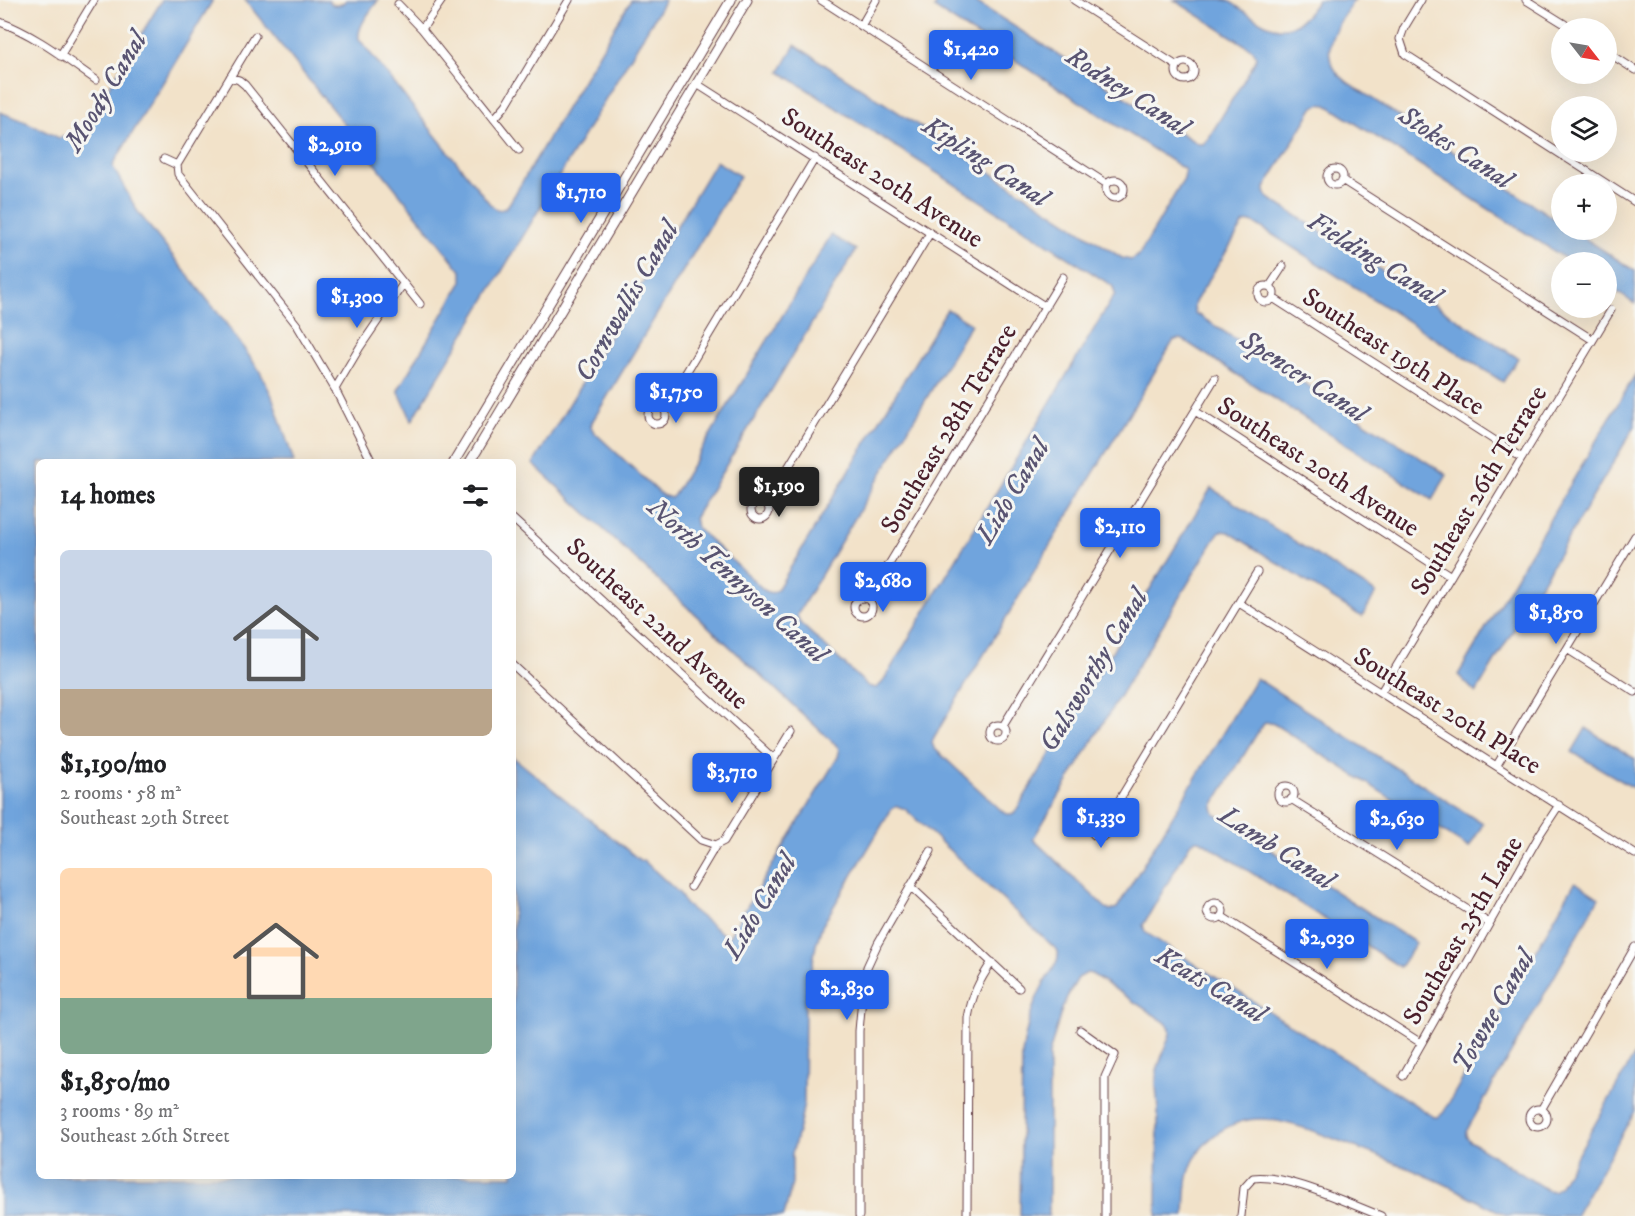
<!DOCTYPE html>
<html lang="en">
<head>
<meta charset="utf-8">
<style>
  body { margin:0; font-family:"IM FELL DW Pica",serif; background:#f2f2f2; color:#202124; height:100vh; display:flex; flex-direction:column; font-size:22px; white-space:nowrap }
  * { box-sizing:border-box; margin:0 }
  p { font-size:20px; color:#757577 }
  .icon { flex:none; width:33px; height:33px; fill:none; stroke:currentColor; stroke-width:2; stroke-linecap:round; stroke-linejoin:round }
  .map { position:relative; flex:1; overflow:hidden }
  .details { position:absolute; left:36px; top:459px; width:480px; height:720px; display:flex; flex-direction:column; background:#fff; border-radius:9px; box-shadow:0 6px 24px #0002 }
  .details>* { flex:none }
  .needle { width:39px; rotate:121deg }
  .tools { position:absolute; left:1551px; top:18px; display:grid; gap:12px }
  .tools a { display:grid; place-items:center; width:66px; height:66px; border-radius:50%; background:#fff; box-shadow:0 6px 24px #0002; font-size:30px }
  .price { position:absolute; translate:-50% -51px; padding:0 14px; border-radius:6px; background:#2563eb; color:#fff; font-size:20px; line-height:39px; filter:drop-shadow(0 2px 3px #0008) }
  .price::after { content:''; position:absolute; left:50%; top:36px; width:18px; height:14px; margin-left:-9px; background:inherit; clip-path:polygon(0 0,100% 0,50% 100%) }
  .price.current { background:#222; color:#fff }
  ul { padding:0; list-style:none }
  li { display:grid; align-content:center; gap:12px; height:318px; padding:0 24px }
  li span { display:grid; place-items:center; height:186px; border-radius:9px; color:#555 }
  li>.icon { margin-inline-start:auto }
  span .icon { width:108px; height:108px; fill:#fffc; stroke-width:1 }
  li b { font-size:26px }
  h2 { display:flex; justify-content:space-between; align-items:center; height:72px; padding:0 24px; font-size:26px }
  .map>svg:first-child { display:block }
</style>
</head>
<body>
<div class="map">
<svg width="1635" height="1216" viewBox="0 0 1635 1216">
  <rect width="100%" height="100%" fill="#f6f6f2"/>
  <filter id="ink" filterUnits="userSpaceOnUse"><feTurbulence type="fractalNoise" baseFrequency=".0167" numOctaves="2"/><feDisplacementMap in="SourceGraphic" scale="12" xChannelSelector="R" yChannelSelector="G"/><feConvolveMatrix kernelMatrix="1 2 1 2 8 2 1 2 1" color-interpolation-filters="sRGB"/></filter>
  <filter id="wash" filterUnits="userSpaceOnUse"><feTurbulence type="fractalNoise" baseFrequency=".008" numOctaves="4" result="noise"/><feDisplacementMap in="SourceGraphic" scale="24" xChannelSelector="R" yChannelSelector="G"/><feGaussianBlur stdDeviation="1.35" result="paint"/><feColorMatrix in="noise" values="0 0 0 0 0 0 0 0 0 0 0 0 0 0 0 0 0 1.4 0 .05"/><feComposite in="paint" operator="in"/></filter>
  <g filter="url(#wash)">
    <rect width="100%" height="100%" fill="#f2e2c9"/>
    <path fill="#70a4dd" stroke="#5d6284" stroke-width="1.5" d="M 162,0 L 213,0 L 114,163 L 113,167 L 138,212 L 225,322 L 259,370 L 272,396 L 294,462 L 39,462 L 39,1176 L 513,1176 L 513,757 L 641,861 L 643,860 L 680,894 L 685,904 L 728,938 L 838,757 L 839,751 L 838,747 L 533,464 L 716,161 L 740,176 L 592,422 L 591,427 L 594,432 L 662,495 L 671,498 L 674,495 L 831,235 L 856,250 L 695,517 L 697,528 L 764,590 C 769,593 772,594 777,590 L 947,309 L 971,324 L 797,615 L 800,623 L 868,686 L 876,688 L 882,683 L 1115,294 L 1113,287 L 1111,285 L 780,72 L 795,45 L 1122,258 L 1131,260 L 1139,255 L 1184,179 L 1185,172 L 1184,169 L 934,8 L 939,0 L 973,0 L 1198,144 L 1203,144 L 1208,139 L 1255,62 L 1256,56 L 1253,50 L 1174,0 C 1189,0 1211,0 1225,0 C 1232,1 1239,8 1245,12 C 1254,17 1264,25 1274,27 C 1293,33 1309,14 1318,0 L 1354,0 C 1341,20 1318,47 1336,71 C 1339,76 1345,80 1350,84 L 1561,223 L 1562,230 L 1572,230 L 1635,271 L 1635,304 L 1607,285 L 1606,262 L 1571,262 L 1327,105 C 1321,104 1317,104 1313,108 L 1265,188 L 1265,191 L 1267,197 L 1518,358 L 1503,382 L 1256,224 L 1251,222 L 1244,223 L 1195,302 L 1194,306 L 1195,313 L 1447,475 L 1432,500 L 1185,341 L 1181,339 L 1174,340 L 934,737 L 932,743 L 934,748 L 1003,812 L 1007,814 L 1014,814 L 1211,488 L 1376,593 L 1362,617 L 1229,532 L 1222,531 L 1219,532 L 1033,839 L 1106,908 L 1110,910 L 1117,908 L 1256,678 L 1483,824 L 1469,848 L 1274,724 L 1266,722 L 1261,727 L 1214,804 L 1213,807 L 1215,814 L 1416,943 L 1400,967 L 1200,840 L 1196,840 L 1190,844 L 1143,925 L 1145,932 L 1148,934 L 1434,1117 L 1438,1117 L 1443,1113 L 1575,882 L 1599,898 L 1466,1132 L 1466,1136 L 1470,1141 L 1547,1190 L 1554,1191 L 1559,1187 L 1635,1054 L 1635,1111 L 1575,1216 C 1561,1216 1517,1216 1507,1215 C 1483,1205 1461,1191 1438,1181 C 1407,1167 1376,1155 1345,1143 C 1321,1134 1297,1124 1271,1120 C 1239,1115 1207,1133 1193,1162 C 1185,1179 1186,1198 1185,1216 L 1157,1216 L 1158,1112 L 1156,1085 L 1157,1070 L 1170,1034 L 1170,1028 L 1165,1022 L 1092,974 L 1087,973 L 1078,978 L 1067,997 L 1062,1009 L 1049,1054 L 1049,1216 L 1020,1216 L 1022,1054 C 1026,1030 1031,1007 1043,985 C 1048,974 1060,964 1058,951 L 905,809 L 897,806 L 891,810 L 822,926 L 816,945 L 805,1006 L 804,1103 L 800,1124 L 792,1154 L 792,1184 L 784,1216 L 0,1216 L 0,112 L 24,121 L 59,138 L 81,133 Z
      M 245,0 L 328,0 C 333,7 340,7 346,0 L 378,0 C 371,11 357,26 359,39 L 490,204 C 497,211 503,212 509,204 L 631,0 L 665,0 L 412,421 L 398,390 L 460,285 L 462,281 L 462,272 Z
      M 1635,375 L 1635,426 L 1476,693 L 1458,675 Z
      M 1586,728 L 1635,759 L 1635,789 L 1572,752 Z"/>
  </g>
  <g filter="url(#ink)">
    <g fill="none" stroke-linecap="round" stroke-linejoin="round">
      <g stroke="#633c43" stroke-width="9">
        <path id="minor" d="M 821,0 L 1107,184
          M 1074,0 L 1177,66
          M 1421,0 L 1404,28 L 1400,39 L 1405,54 L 1635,202
          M 1526,0 L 1571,28
          M 398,4 L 422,29 L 519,150
          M 0,22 C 34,34 67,60 96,80
          M 861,26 L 876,0
          M 422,29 L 442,0
          M 1606,51 L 1635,70
          M 60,56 L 94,0
          M1176 71a9 9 0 1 1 18 0a9 9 0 1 1-18 0Z
          M 230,77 L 239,80 L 245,85 L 420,304
          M 697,84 L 1046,307
          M 494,119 L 506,105 L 569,0
          M 164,159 L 177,165
          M 177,165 L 178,174 L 297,325 L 335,389 L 372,462
          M 177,165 L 255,36
          M1327 177a8 8 0 1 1 16 0a8 8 0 1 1-16 0Z
          M 1342,180 L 1593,340
          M1106 189a9 9 0 1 1 18 0a9 9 0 1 1-18 0Z
          M1258 294a8 8 0 1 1 16 0a8 8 0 1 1-16 0Z
          M 1270,286 L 1283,266
          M 1273,298 L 1522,458
          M 335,389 L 360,347 L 403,284
          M648 415a9 9 0 1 1 18 0a9 9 0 1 1-18 0Z
          M 663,408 L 675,391 L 815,158
          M 1195,411 L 1451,576
          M751 510a9 9 0 1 1 18 0a9 9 0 1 1-18 0Z
          M 766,504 L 930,233
          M 513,519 L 774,759
          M854 607a9 9 0 1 1 18 0a9 9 0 1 1-18 0Z
          M 868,599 L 1063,277
          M 1239,603 L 1635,854
          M 1567,649 L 1635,692
          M 513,665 L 701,840 L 716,845
          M 1381,692 L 1611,310
          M990 733a8 8 0 1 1 16 0a8 8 0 1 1-16 0Z
          M 1003,726 L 1215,378
          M 1497,765 L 1635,536
          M1278 794a8 8 0 1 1 16 0a8 8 0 1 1-16 0Z
          M 1291,799 L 1489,923
          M1091 828a9 9 0 1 1 18 0a9 9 0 1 1-18 0Z
          M 1106,822 L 1257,572
          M 910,886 L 1019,988
          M 691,887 L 716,845 L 724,841 L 791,731
          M1207 911a8 8 0 1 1 16 0a8 8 0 1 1-16 0Z
          M 1221,916 L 1421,1043
          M 1080,1030 L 1115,1055 L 1105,1077 L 1105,1216
          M 1403,1076 L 1540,834 L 1559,805
          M1529 1118a9 9 0 1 1 18 0a9 9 0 1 1-18 0Z
          M 1541,1110 L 1635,947
          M 859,1216 L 859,1031 L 863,987 L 867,967 L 878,943 L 931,851
          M 967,1216 L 968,1018 C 972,995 979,981 992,962
          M 1241,1216 L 1244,1188 L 1253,1178 C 1284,1173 1350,1204 1381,1216"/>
      </g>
      <g stroke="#633c43" stroke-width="11">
        <path id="tertiary" d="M 454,462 L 731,0
          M 470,462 L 747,0"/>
      </g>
      <use href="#minor" stroke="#fff" stroke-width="7"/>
      <use href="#tertiary" stroke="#fff" stroke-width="9"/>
    </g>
  </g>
  <g text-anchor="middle" stroke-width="6" stroke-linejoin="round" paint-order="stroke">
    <g font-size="26" fill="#4a1f2b" stroke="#f6f6f2">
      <text transform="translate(883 177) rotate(33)" y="9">Southeast 20th Avenue</text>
      <text transform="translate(1394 351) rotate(33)" y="9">Southeast 19th Place</text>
      <text transform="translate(948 428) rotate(-59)" y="9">Southeast 28th Terrace</text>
      <text transform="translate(1319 466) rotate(33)" y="9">Southeast 20th Avenue</text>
      <text transform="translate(1478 490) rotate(-59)" y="9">Southeast 26th Terrace</text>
      <text transform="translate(658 623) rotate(43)" y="9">Southeast 22nd Avenue</text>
      <text transform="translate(1448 710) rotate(32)" y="9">Southeast 20th Place</text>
      <text transform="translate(1462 930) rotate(-60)" y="9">Southeast 25th Lane</text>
    </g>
    <g font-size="27" font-style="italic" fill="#595472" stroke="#f6f6f2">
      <text transform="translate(105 91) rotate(-59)" y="9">Moody Canal</text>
      <text transform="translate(1128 91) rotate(33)" y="9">Rodney Canal</text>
      <text transform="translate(1456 147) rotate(33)" y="9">Stokes Canal</text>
      <text transform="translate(986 161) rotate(33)" y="9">Kipling Canal</text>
      <text transform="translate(1375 258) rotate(32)" y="9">Fielding Canal</text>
      <text transform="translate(626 301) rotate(-60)" y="9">Cornwallis Canal</text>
      <text transform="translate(1304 376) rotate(33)" y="9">Spencer Canal</text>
      <text transform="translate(1012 491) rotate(-59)" y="9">Lido Canal</text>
      <text transform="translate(738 580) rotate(42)" y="9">North Tennyson Canal</text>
      <text transform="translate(1093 670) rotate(-59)" y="9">Galsworthy Canal</text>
      <text transform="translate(1277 847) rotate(33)" y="9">Lamb Canal</text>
      <text transform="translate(759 906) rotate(-59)" y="9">Lido Canal</text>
      <text transform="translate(1211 984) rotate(31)" y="9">Keats Canal</text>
      <text transform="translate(1493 1011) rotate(-60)" y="9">Towne Canal</text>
    </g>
  </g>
</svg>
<div class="tools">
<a><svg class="needle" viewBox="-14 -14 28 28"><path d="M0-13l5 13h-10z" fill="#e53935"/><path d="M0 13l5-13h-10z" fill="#757577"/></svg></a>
<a><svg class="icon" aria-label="layers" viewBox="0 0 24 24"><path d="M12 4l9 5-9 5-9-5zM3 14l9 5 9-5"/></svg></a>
<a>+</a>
<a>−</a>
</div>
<b class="price" style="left:971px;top:81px">$1,420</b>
<b class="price" style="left:335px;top:177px">$2,910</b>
<b class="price" style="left:581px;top:224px">$1,710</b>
<b class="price" style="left:357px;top:329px">$1,300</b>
<b class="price" style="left:676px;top:424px">$1,750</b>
<b class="price current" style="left:779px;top:518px">$1,190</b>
<b class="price" style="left:1120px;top:559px">$2,110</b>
<b class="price" style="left:883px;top:613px">$2,680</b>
<b class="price" style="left:1556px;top:645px">$1,850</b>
<b class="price" style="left:732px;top:804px">$3,710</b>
<b class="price" style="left:1101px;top:849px">$1,330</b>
<b class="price" style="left:1397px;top:851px">$2,630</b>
<b class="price" style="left:1327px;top:970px">$2,030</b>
<b class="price" style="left:847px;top:1021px">$2,830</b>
<section class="details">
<h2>14 homes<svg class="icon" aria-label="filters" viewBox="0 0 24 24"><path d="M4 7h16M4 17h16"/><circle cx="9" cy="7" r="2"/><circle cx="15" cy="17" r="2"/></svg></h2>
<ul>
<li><span style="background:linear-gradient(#c9d6e8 75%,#b9a48a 0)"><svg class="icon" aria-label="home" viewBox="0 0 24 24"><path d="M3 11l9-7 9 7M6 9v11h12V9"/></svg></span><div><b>$1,190/mo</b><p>2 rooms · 58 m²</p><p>Southeast 29th Street</p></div></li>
<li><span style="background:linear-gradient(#ffd9b3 70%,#7fa58c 0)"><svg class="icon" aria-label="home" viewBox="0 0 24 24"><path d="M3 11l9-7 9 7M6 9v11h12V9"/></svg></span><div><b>$1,850/mo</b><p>3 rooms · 89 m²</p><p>Southeast 26th Street</p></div></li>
</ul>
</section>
</div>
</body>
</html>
